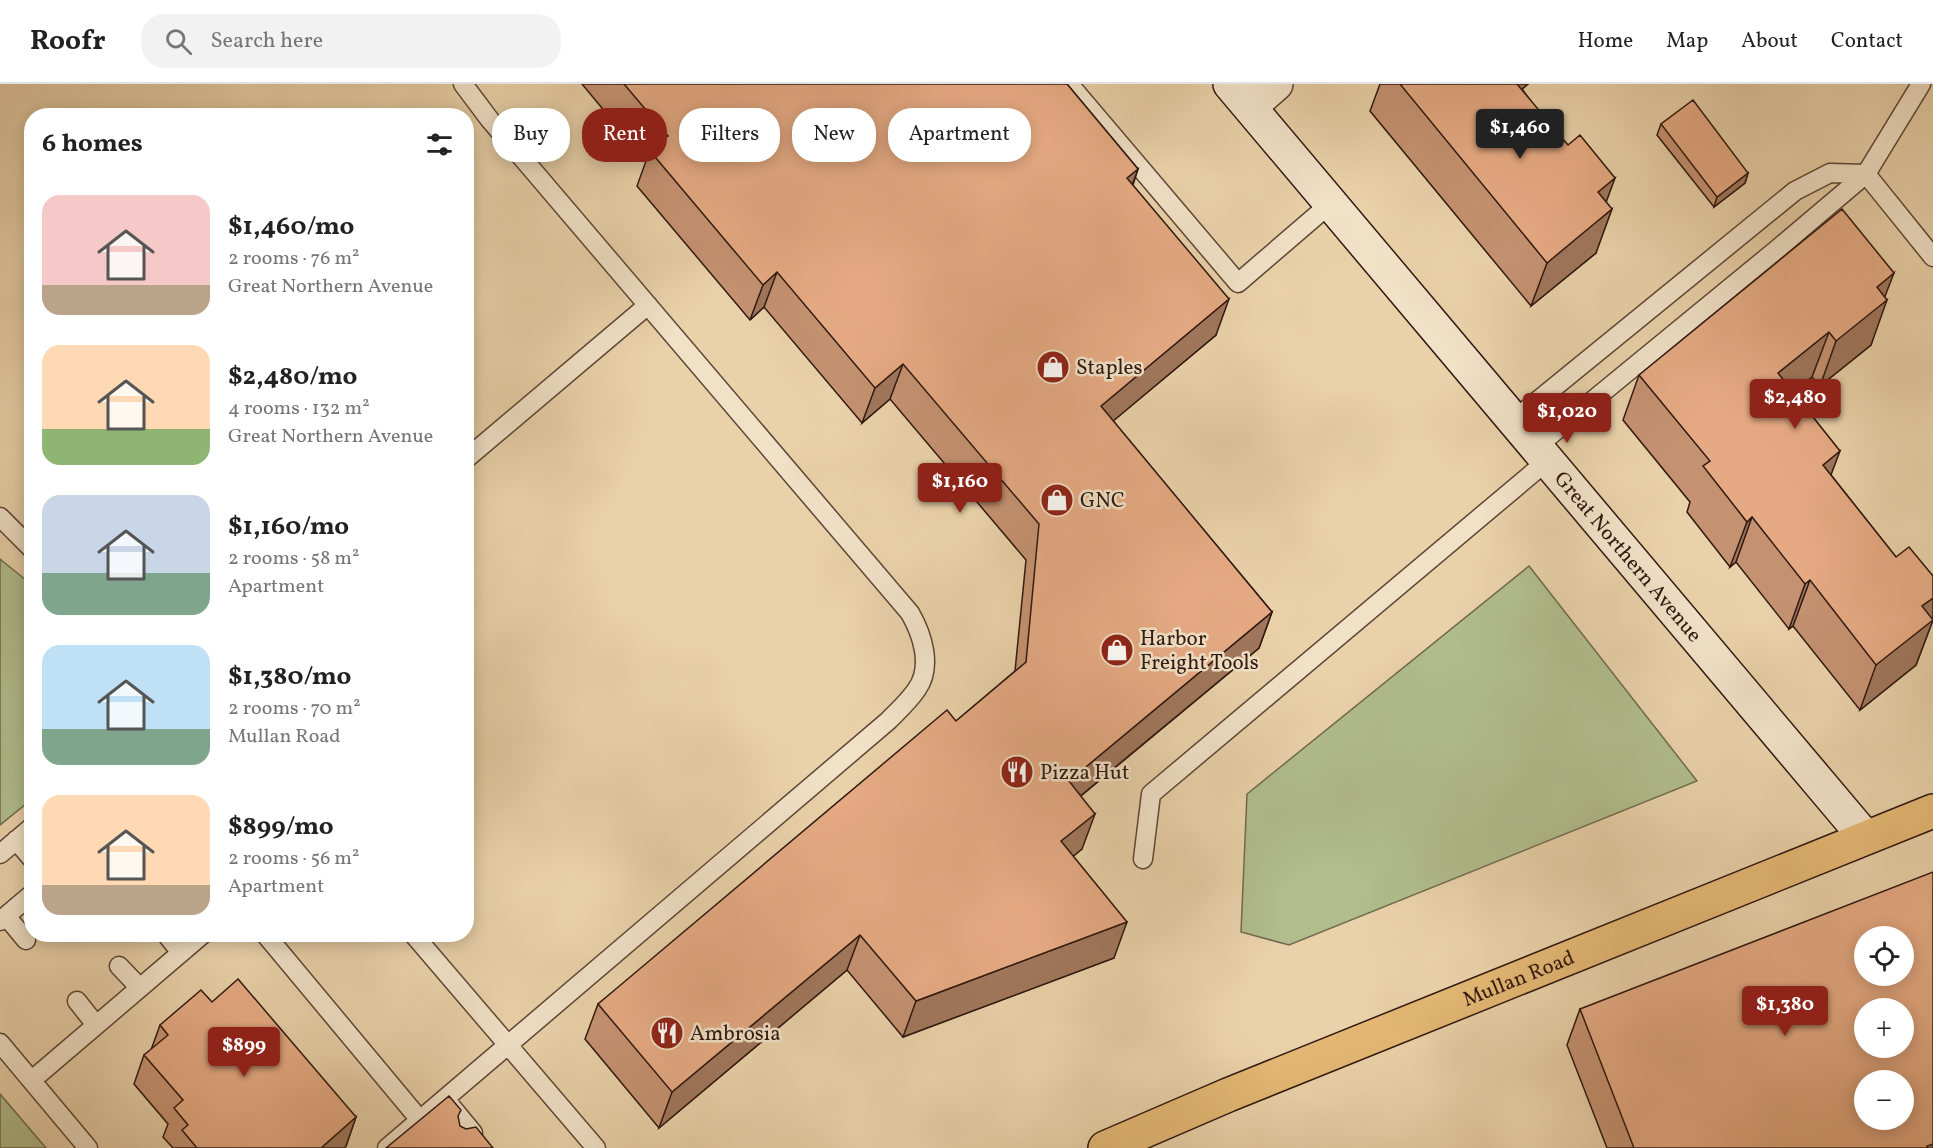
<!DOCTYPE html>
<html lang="en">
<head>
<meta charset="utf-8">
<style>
  body { margin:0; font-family:Vollkorn,serif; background:#f2f2f2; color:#222; height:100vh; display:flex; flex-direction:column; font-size:22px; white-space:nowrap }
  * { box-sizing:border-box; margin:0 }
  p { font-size:20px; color:#767676 }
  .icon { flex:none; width:33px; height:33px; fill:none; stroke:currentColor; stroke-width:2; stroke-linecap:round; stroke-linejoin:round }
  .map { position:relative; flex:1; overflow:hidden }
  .sheet { position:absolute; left:24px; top:24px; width:450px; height:834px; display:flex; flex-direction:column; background:#fff; border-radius:24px; box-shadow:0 3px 15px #0003 }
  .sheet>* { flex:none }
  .banner { position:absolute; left:492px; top:24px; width:570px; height:54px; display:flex; gap:12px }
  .controls { position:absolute; left:1854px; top:842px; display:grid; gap:12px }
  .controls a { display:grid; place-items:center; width:60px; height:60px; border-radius:50%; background:#fff; box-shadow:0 3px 15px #0003; font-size:30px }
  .price { position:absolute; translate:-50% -51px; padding:0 14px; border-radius:6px; background:#8f2418; color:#fff; font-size:20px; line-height:39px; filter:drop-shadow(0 2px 3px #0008) }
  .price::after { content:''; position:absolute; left:50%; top:36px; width:18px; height:14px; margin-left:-9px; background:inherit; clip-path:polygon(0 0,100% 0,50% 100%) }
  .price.on { background:#222; color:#fff }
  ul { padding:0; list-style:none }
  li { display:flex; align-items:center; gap:18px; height:150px; padding:0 18px }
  li span { display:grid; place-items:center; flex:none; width:168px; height:120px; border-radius:18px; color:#555 }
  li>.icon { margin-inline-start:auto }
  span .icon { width:72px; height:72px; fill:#fffc; stroke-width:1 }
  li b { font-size:26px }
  h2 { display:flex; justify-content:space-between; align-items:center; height:72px; padding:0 18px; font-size:26px }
  .pill { padding:0 21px; border-radius:24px; background:#fff; box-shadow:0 3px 15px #0003; font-size:21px; line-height:54px }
  .pill.on { background:#8f2418; color:#fff }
  header { display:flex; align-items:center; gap:36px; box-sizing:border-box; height:84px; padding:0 30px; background:#fff; border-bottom:2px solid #e0e0e0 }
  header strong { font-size:28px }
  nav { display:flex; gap:33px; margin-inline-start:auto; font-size:21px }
  .search { width:420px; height:54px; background:#f2f2f2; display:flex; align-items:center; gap:15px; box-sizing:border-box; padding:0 21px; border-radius:24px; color:#767676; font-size:22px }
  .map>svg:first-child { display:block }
</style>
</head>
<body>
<header>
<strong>Roofr</strong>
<div class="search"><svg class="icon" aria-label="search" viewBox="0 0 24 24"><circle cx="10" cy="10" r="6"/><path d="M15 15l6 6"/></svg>Search here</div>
<nav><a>Home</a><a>Map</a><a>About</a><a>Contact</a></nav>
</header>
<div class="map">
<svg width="1933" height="1064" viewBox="0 0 1933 1064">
  <rect width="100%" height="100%" fill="#e9d1a9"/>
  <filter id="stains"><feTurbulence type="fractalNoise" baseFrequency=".00333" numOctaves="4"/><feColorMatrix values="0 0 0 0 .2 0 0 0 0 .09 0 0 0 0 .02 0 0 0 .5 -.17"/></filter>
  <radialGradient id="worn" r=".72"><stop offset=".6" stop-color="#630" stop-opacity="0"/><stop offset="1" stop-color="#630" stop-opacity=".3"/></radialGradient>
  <path fill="#b1bd8c" stroke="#706a4e" stroke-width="1.5" d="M 0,475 L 32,501 L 31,716 L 0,741 Z
    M 1529,482 L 1697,697 L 1289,861 L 1241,848 L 1247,710 Z
    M 0,1010 L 46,1064 L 0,1064 Z"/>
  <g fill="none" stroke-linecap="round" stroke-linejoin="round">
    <g stroke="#5e4636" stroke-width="21">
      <path id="lane" d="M 1069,0 L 1238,199 L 1331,119
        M 1866,90 L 1933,173
        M 1514,336 L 1795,107 L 1830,89 L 1866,90
        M 1536,363 L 1775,167 L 1866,90 L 1921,0
        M 466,375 L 648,221
        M 0,433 L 32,465
        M 16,756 L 32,775
        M 0,770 L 32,743
        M 1143,775 L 1151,710 L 1547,377
        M 6,832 L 26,856
        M 0,837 L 32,810
        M 166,850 L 181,869
        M 265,850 L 420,1036
        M 413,850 L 596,1064
        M 119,882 L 140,904
        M 77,917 L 96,941
        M 0,959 L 88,1064
        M 32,996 L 203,850
        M 445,1015 L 473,1049 L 459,1062
        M 387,1064 L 888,637 C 898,627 909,617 917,605 C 933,582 922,550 910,529 L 490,36 L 463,0"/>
    </g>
    <g stroke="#5e4636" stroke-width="36">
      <path id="street" d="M 1250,23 L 1276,0"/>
    </g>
    <g stroke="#301810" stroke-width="36">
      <g id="secondary">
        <path id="s1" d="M 1230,0 L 1865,753"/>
      </g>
    </g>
    <g stroke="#301810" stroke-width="36">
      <g id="primary">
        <path id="s2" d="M 1105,1064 L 1228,1011 L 1933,727"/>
      </g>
    </g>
    <use href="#lane" stroke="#f1e1c7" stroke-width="18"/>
    <use href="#street" stroke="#f1e1c7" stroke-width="33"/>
    <use href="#secondary" stroke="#f1e1c7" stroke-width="33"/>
    <use href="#primary" stroke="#e4b874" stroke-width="33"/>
  </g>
  <path fill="#c59271" stroke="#301810" stroke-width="1.5" d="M 582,0 L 1067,0 L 1138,85 L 1133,101 L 1216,251 L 1113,337 L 1272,528 L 1259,564 L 1081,712 L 1082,765 L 1073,772 L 1114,874 L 903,953 L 847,886 L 659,1044 L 585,955 L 598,920 L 956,637 L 1015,587 L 1026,476 L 890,315 L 862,339 L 764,223 L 750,236 L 637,102 L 646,77 Z
    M 1380,0 L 1528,0 L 1522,5 L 1606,118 L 1596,169 L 1531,222 L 1370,27 Z
    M 1661,40 L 1748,89 L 1745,99 L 1714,123 L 1657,51 Z
    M 1885,213 L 1871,261 L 1820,302 L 1812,293 L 1793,309 L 1831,391 L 1896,473 L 1933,492 L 1933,536 L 1916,581 L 1860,626 L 1793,542 L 1789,545 L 1736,478 L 1730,483 L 1687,428 L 1690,418 L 1623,336 L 1639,291 Z
    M 212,918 L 356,1033 L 346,1062 L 344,1064 L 173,1064 L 163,1053 L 168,1040 L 134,1000 L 144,971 L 151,966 L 160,941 Z
    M 1580,925 L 1933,1064 L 1607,1064 L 1567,961 Z"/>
  <path fill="#a0775c" stroke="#301810" stroke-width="1.5" d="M 1502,0 L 1528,0 L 1491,31 Z
    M 1138,85 L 1125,121 L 1127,94 Z
    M 1748,89 L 1745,99 L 1714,123 L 1717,113 Z
    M 1615,94 L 1600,135 L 1612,125 L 1596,169 L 1531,222 L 1547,179 L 1598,108 Z
    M 777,188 L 764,223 L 750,236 L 763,201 Z
    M 1894,189 L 1882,220 L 1887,216 L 1871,261 L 1820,302 L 1836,257 L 1877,203 Z
    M 1229,215 L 1216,251 L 1088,358 L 1101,322 Z
    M 1829,248 L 1812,293 L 1761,334 L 1778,289 Z
    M 903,280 L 890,315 L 862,339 L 875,304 Z
    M 1840,367 L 1823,412 L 1823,381 Z
    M 1752,433 L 1736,478 L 1730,483 L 1747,438 Z
    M 1810,496 L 1793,542 L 1789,545 L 1805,500 Z
    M 1933,514 L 1933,534 L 1932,537 L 1933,536 L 1916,581 L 1860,626 L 1876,581 L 1922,522 Z
    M 1272,528 L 1259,564 L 1056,732 L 1069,697 Z
    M 1095,730 L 1082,765 L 1048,793 L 1061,757 Z
    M 1127,838 L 1114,874 L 903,953 L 916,917 Z
    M 860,851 L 847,886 L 659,1044 L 672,1008 Z
    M 356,1033 L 346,1062 L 344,1064 L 321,1064 Z
    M 1933,1060 L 1933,1064 L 1926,1064 L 1927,1062 Z"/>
  <path fill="#e5aa83" stroke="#301810" stroke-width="1.5" fill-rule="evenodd" d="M 624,0 L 1067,0 L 1138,85 L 1127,94 L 1229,215 L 1101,322 L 1272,528 L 1069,697 L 1095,730 L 1061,757 L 1127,838 L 916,917 L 860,851 L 672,1008 L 598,920 L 947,626 L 956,637 L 1026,578 L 1039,440 L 903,280 L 875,304 L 777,188 L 763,201 L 650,67 L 668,52 Z
    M 1400,0 L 1517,0 L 1568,61 L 1580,51 L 1615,94 L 1598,108 L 1612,125 L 1547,179 Z
    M 1693,16 L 1748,89 L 1717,113 L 1661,40 Z
    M 1842,125 L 1894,189 L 1877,203 L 1887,216 L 1836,257 L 1829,248 L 1778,289 L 1840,367 L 1823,381 L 1896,473 L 1909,463 L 1933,492 L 1933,514 L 1922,522 L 1933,536 L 1876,581 L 1810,496 L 1805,500 L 1752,433 L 1747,438 L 1703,382 L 1710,377 L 1639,291 Z
    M 1933,788 L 1933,1060 L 1927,1062 L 1927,1064 L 1634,1064 L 1580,925 ZM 1864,852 L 1904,852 L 1904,891 L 1864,891 ZM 1864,924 L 1904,924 L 1904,963 L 1864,963 ZM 1864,996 L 1904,996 L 1904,1035 L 1864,1035 Z
    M 238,895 L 356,1033 L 321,1064 L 197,1064 L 182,1046 L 188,1041 L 174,1024 L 183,1016 L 144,971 L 168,951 L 160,941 L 201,906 L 212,918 Z
    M 449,1012 L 461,1026 L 458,1032 L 460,1042 L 466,1045 L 476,1043 L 493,1064 L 386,1064 Z"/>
  <defs>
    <g id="shop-disc" transform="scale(1.725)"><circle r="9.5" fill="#8f2418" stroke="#f1e1c7"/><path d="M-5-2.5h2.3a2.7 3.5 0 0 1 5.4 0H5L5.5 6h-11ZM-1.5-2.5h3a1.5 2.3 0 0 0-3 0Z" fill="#fff"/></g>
    <g id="restaurant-disc" transform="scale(1.725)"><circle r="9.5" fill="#8f2418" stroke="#f1e1c7"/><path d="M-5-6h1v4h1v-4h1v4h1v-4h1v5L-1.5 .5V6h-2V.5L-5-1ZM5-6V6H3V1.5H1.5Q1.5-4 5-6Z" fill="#fff"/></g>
  </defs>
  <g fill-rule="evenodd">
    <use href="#shop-disc" x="1053" y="283"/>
    <use href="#shop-disc" x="1057" y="416"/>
    <use href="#shop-disc" x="1117" y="566"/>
    <use href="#restaurant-disc" x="1017" y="688"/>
    <use href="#restaurant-disc" x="667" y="949"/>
  </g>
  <g text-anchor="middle" stroke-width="5" stroke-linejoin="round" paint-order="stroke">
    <g font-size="21" fill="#301810" stroke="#f1e1c7" text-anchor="start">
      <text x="1076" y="290">Staples</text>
      <text x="1080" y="423">GNC</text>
      <text x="1140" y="561">Harbor<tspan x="1140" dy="24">Freight Tools</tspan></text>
      <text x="1040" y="695">Pizza Hut</text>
      <text x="690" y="956">Ambrosia</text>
    </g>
    <g font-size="21" fill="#301810" stroke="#f1e1c7">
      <text dy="7" stroke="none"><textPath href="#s1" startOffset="618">Great Northern Avenue</textPath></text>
      <text dy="7" stroke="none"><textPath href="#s2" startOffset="447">Mullan Road</textPath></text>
    </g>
  </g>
  <rect width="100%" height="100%" filter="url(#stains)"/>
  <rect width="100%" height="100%" fill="url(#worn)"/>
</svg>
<div class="controls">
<a><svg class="icon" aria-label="locate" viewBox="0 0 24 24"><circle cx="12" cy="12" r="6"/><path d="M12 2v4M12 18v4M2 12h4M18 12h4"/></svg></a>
<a>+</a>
<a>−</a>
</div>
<b class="price on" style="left:1520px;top:76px">$1,460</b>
<b class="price" style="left:1795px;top:346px">$2,480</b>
<b class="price" style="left:1567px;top:360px">$1,020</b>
<b class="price" style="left:960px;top:430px">$1,160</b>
<b class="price" style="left:1785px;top:953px">$1,380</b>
<b class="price" style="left:244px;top:994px">$899</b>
<div class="banner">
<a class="pill">Buy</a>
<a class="pill on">Rent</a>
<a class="pill">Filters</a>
<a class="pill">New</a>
<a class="pill">Apartment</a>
</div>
<section class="sheet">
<h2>6 homes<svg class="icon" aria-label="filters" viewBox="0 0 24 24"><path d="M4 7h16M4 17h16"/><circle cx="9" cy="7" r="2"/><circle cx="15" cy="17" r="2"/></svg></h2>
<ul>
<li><span style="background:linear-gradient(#f6c9c9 75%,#b9a48a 0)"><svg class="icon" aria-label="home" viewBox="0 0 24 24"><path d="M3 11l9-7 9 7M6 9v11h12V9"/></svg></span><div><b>$1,460/mo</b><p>2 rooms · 76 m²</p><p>Great Northern Avenue</p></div></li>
<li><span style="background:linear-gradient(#ffd9b3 70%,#8fb573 0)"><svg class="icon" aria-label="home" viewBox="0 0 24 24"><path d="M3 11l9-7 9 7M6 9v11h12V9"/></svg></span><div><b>$2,480/mo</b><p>4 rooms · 132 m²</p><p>Great Northern Avenue</p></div></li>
<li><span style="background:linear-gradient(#c9d6e8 65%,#7fa58c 0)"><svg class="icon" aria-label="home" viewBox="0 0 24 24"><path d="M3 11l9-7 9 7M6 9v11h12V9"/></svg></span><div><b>$1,160/mo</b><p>2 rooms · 58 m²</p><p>Apartment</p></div></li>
<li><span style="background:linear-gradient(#bfe0f5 70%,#7fa58c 0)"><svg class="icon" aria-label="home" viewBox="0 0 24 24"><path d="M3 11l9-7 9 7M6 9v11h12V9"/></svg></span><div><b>$1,380/mo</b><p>2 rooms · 70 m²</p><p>Mullan Road</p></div></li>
<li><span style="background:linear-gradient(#ffd9b3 75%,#b9a48a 0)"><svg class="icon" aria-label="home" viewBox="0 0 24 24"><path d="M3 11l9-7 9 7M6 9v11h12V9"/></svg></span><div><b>$899/mo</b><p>2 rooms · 56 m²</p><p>Apartment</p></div></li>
</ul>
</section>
</div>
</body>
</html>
